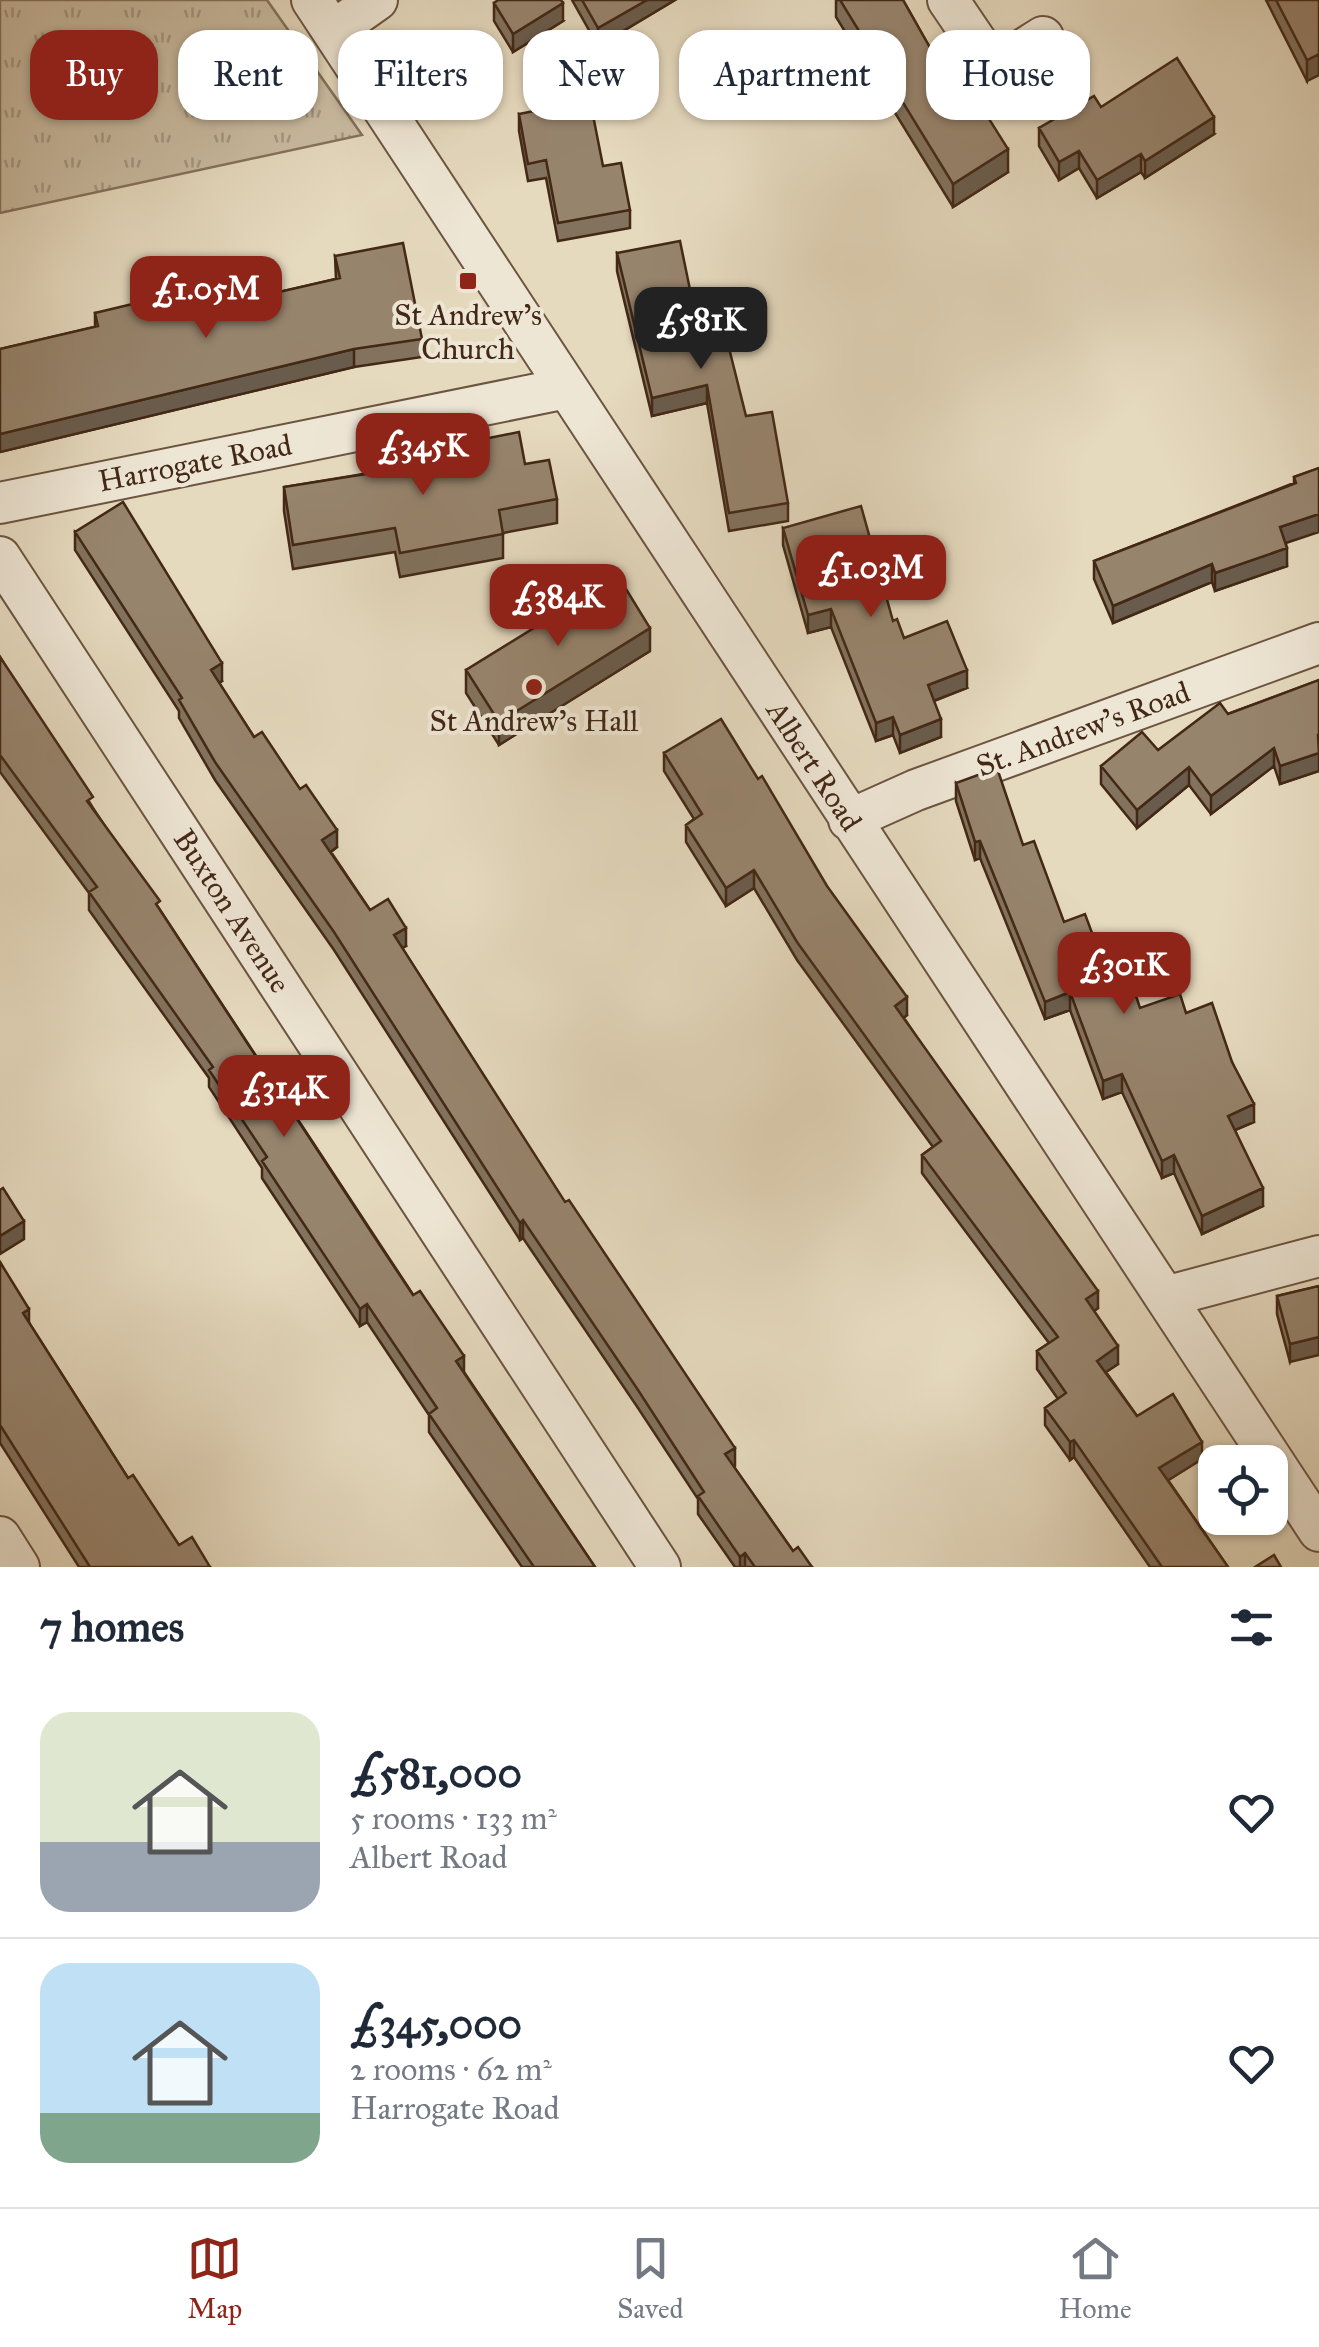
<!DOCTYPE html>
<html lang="en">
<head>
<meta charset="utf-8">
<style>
  body { margin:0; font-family:"IM FELL Great Primer",serif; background:#f6f6f7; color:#1f2937; height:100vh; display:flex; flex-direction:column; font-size:38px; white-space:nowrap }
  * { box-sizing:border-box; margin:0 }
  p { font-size:32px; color:#747a83 }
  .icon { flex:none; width:55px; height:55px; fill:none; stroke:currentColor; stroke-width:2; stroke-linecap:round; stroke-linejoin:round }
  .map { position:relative; height:1567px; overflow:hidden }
  .side { display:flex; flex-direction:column; background:#fff; flex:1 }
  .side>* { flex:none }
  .hud { position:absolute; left:30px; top:30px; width:1260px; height:90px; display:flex; gap:20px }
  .buttons { position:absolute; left:1198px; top:1445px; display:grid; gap:20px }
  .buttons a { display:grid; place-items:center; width:90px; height:90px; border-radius:20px; background:#fff; box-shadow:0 2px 8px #0004; font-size:50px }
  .price { position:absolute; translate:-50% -85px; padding:0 22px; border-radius:20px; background:#8f2418; color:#fff; font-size:32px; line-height:65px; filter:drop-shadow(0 2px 5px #0008) }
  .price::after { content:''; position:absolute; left:50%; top:60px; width:30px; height:22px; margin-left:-15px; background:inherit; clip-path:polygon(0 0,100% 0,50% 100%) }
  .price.selected { background:#222; color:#fff }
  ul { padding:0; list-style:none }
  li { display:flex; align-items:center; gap:30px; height:250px; padding:0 40px }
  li+li { border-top:2px solid #e0e1e3 }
  li span { display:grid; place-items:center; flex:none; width:280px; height:200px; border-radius:30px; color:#555 }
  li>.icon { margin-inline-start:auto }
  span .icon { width:120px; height:120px; fill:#fffc; stroke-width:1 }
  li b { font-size:42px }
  h2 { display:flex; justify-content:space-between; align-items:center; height:120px; padding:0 40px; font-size:42px }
  .pill { padding:0 35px; border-radius:30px; background:#fff; box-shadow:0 2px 8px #0004; font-size:35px; line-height:90px }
  .pill.selected { background:#8f2418; color:#fff }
  .tabs { display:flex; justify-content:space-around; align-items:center; height:140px; border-top:2px solid #e0e1e3; background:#fff; font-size:28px; color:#747a83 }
  .tabs a { display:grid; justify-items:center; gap:5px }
  .tabs .selected { color:#8f2418 }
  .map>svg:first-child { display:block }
</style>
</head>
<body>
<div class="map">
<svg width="1319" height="1567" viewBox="0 0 1319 1567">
  <defs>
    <pattern id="park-tufts" width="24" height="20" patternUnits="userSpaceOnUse" patternTransform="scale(2.5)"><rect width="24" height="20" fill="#c9bba1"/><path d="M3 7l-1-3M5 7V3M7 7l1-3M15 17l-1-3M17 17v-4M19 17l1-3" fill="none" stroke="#a59882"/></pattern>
  </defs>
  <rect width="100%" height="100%" fill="#e5d9be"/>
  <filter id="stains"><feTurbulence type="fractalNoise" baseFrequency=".002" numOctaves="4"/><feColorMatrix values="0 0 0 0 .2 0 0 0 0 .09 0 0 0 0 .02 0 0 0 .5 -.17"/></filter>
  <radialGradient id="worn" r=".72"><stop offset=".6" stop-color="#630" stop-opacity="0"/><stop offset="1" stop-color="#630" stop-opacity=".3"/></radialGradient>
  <path fill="url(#park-tufts)" stroke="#86725c" stroke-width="2.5" d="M 0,0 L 267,0 L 362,135 L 0,213 Z"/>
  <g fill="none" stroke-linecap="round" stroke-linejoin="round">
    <g stroke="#6c5440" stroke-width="44">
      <path id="street" d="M 312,0 L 1319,1531
        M 948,0 L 994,68 L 1043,37
        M 333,31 L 377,0
        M 0,503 L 567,388
        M 0,557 L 660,1567
        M 849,820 L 916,790 L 1319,643
        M 1165,1297 L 1319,1256
        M 0,1537 L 19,1567"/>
    </g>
    <use href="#street" stroke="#eee6d5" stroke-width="40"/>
  </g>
  <path fill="#82725e" stroke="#432816" stroke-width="2.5" d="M 572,0 L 675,0 L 598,46 Z
    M 836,0 L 903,0 L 946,76 L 1008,172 L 953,207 L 836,17 Z
    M 1266,0 L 1319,0 L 1307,81 Z
    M 494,3 L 563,21 L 513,52 L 494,21 Z
    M 1101,107 L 1214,134 L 1145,178 L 1141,172 L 1097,198 L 1079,168 L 1059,180 L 1039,146 L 1039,128 Z
    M 519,114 L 603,166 L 630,210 L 630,228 L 558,241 L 546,178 L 528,181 L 519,131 Z
    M 617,253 L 695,314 L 788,503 L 788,521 L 729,531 L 707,403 L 652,416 L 617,271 Z
    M 335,256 L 422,339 L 422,357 L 354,367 L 0,452 L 0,349 L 95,327 L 95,313 L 196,311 L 336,279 Z
    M 484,439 L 525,464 L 557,499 L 557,523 L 503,533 L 503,558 L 400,577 L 395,552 L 293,569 L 284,511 L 284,487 L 382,471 L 382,458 L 414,468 L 484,455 Z
    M 1319,468 L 1286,543 L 1287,566 L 1215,591 L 1212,582 L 1113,623 L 1094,579 L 1094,561 L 1294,483 L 1294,477 Z
    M 783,528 L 893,621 L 904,638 L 967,688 L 934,701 L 941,737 L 900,753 L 893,735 L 876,741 L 831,627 L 808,633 L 783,545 Z
    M 75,532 L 222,681 L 219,683 L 254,737 L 337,847 L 331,852 L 370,910 L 406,946 L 402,948 L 734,1467 L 793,1551 L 812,1567 L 735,1567 L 698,1514 L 698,1499 L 638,1408 L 523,1238 L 520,1240 L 334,950 L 215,780 L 179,718 L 179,711 L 75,550 Z
    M 650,651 L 499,745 L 466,693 L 466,670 Z
    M 0,657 L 93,808 L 464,1372 L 595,1567 L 522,1567 L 429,1432 L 429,1415 L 367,1322 L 360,1326 L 262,1178 L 262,1168 L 209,1087 L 209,1078 L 89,910 L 89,893 L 0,772 Z
    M 1319,680 L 1319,771 L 1280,784 L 1274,766 L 1211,814 L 1189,785 L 1137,828 L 1101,784 L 1101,766 L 1158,750 L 1228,714 Z
    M 664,753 L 758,779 L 907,1015 L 904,1018 L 1098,1308 L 1094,1311 L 1118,1364 L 1106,1372 L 1137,1416 L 1202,1459 L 1168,1480 L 1228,1567 L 1150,1567 L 1074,1457 L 1070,1460 L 1045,1425 L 1045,1408 L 1058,1399 L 1037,1369 L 1037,1351 L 1049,1343 L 922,1173 L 922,1155 L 933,1147 L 797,960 L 754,888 L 726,906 L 686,842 L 686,825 L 694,819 L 664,771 Z
    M 956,783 L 1023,845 L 1064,922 L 1118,1003 L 1140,1008 L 1186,1013 L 1232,1062 L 1254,1122 L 1235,1130 L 1263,1206 L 1202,1234 L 1174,1173 L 1162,1178 L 1122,1092 L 1103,1099 L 1070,1010 L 1045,1019 L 980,858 L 975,860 L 956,801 Z
    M 0,1262 L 29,1323 L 128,1478 L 179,1545 L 210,1567 L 79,1567 L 0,1443 Z
    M 1319,1286 L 1290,1362 L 1277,1314 L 1277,1296 Z"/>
  <path fill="#6a5c4c" stroke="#432816" stroke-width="2.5" d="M 647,0 L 675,0 L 598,46 L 598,28 Z
    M 563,3 L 563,21 L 513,52 L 513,34 Z
    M 1319,54 L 1319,75 L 1307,81 L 1307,60 Z
    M 1214,117 L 1214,134 L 1145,178 L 1145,161 Z
    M 1008,149 L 1008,172 L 953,207 L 953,184 Z
    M 1079,151 L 1079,168 L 1059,180 L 1059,162 Z
    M 1141,154 L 1141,172 L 1097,198 L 1097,180 Z
    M 354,349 L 354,367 L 0,452 L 0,434 Z
    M 707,385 L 707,403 L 652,416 L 652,398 Z
    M 1319,514 L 1319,532 L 1280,545 L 1280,527 Z
    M 1287,548 L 1287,566 L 1215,591 L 1215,573 Z
    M 1212,564 L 1212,582 L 1113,623 L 1113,606 Z
    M 831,609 L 831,627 L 808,633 L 808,615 Z
    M 650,628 L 650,651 L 499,745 L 499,722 Z
    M 222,663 L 222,681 L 211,688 L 211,670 Z
    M 967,670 L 967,688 L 928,703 L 928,685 Z
    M 893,717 L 893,735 L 876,741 L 876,723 Z
    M 941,719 L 941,737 L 900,753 L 900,735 Z
    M 1274,748 L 1274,766 L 1211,814 L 1211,796 Z
    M 1319,753 L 1319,771 L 1280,784 L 1280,766 Z
    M 1189,767 L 1189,785 L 1137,828 L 1137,810 Z
    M 337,830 L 337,847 L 322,858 L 322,840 Z
    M 980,841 L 980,858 L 975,860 L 975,842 Z
    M 754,870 L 754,888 L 726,906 L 726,888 Z
    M 406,928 L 406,946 L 394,953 L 394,935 Z
    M 1070,992 L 1070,1010 L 1045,1019 L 1045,1002 Z
    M 907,997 L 907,1015 L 895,1024 L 895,1006 Z
    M 1122,1074 L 1122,1092 L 1103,1099 L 1103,1081 Z
    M 1254,1104 L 1254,1122 L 1228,1133 L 1228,1116 Z
    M 1174,1155 L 1174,1173 L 1162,1178 L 1162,1161 Z
    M 1263,1188 L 1263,1206 L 1202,1234 L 1202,1216 Z
    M 523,1220 L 523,1238 L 520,1240 L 520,1223 Z
    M 24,1221 L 24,1239 L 0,1254 L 0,1236 Z
    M 1098,1291 L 1098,1308 L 1086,1317 L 1086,1299 Z
    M 367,1304 L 367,1322 L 360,1326 L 360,1309 Z
    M 29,1309 L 29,1326 L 23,1313 Z
    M 1319,1337 L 1319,1355 L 1290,1362 L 1290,1344 Z
    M 1118,1346 L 1118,1364 L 1097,1378 L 1097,1361 Z
    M 464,1356 L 464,1373 L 456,1361 Z
    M 1074,1440 L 1074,1457 L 1070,1460 L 1070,1442 Z
    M 1202,1442 L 1202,1459 L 1159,1486 L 1159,1468 Z
    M 735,1448 L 735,1466 L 725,1472 L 725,1454 Z
    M 745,1553 L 745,1567 L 740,1567 L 740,1557 Z"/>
  <path fill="#97846d" stroke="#432816" stroke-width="2.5" d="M 498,0 L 561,0 L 563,3 L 513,34 L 494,3 Z
    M 582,0 L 647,0 L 598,28 Z
    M 840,0 L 903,0 L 946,76 L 957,68 L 1008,149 L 953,184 Z
    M 1276,0 L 1319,0 L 1319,54 L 1307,60 Z
    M 1177,58 L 1214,117 L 1145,161 L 1141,154 L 1097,180 L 1079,151 L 1059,162 L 1039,128 L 1094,96 L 1101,107 Z
    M 590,100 L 603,166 L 621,163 L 630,210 L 558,223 L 546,160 L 528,164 L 519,114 Z
    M 680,241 L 695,314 L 719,308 L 746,416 L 772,412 L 788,503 L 729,513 L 707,385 L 652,398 L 617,253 Z
    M 403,243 L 422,339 L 354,349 L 0,434 L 0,349 L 98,326 L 95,313 L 191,290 L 196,311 L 340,278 L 335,256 Z
    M 519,432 L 525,464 L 549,460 L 557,499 L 499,510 L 503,534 L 400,553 L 395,528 L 293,545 L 284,487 L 385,471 L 382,458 L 410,452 L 414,468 L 487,455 L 484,439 Z
    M 1319,468 L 1319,514 L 1280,527 L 1287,548 L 1215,573 L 1212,564 L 1113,606 L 1094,561 L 1296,483 L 1294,477 Z
    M 123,502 L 222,663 L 211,670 L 254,737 L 262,732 L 300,789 L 306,785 L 337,830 L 322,840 L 370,910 L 388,899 L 406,928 L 394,935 L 565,1202 L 569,1200 L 735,1448 L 725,1454 L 793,1551 L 798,1547 L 812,1567 L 755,1567 L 745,1553 L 740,1557 L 698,1496 L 704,1492 L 638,1390 L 523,1220 L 520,1223 L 334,932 L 215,762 L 179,700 L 182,698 L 75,532 Z
    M 861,506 L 893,621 L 897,619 L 904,638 L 947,621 L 967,670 L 928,685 L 941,719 L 900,735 L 893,717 L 876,723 L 831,609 L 808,615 L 783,528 Z
    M 618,576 L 650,628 L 499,722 L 466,670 Z
    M 0,657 L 93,797 L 87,801 L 160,901 L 156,904 L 381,1247 L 413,1295 L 420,1291 L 464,1356 L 456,1361 L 595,1567 L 534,1567 L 429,1414 L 437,1408 L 367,1304 L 360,1309 L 262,1161 L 267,1157 L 209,1070 L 213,1067 L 89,892 L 97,887 L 0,755 Z
    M 1319,680 L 1319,735 L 1318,735 L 1319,753 L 1280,766 L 1274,748 L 1211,796 L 1189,767 L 1137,810 L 1101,766 L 1142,732 L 1158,750 L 1220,703 L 1228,714 Z
    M 721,719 L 758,779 L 762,776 L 827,886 L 907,997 L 895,1006 L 1098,1291 L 1086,1299 L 1118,1346 L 1097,1361 L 1137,1416 L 1173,1394 L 1202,1442 L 1159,1468 L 1228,1567 L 1162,1567 L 1074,1440 L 1070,1442 L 1045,1408 L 1066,1393 L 1037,1351 L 1058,1337 L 922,1155 L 941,1141 L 797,942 L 754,870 L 726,888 L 686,825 L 702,814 L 664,753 Z
    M 997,768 L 1023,845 L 1034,841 L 1064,922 L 1085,914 L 1118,1003 L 1136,996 L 1140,1008 L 1180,994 L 1186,1013 L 1212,1003 L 1232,1062 L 1254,1104 L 1228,1116 L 1263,1188 L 1202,1216 L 1174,1155 L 1162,1161 L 1122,1074 L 1103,1081 L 1070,992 L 1045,1002 L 980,841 L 975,842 L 956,783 Z
    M 3,1188 L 24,1221 L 0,1236 L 0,1190 Z
    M 0,1262 L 29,1309 L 23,1313 L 128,1478 L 133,1475 L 179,1545 L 192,1537 L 210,1567 L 90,1567 L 0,1425 Z
    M 1319,1286 L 1319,1337 L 1290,1344 L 1277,1296 Z
    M 1274,1555 L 1281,1567 L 1255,1567 Z"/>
  <g fill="#8f2418" stroke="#eee6d5" stroke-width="4">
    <rect x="458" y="271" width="20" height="20" rx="5"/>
    <circle cx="534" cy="687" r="10"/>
  </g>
  <g text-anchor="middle" stroke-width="8" stroke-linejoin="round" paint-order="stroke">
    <g font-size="30" fill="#432816" stroke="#eee6d5">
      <text x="468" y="325">St Andrew's<tspan x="468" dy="34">Church</tspan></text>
      <text x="534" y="731">St Andrew's Hall</text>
    </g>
    <g font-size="30" fill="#432816" stroke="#eee6d5">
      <text transform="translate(195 463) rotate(-11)" y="10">Harrogate Road</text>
      <text transform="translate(1083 729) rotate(-20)" y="10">St. Andrew's Road</text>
      <text transform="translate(814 766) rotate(57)" y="10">Albert Road</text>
      <text transform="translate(232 911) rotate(57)" y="10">Buxton Avenue</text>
    </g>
  </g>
  <rect width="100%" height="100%" filter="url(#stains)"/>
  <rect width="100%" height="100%" fill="url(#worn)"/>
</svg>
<div class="buttons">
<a><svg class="icon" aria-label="locate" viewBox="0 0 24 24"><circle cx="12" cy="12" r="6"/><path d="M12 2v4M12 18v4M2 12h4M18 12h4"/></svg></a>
</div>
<b class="price" style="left:206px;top:341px">£1.05M</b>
<b class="price selected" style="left:701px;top:372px">£581K</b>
<b class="price" style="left:423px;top:498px">£345K</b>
<b class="price" style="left:871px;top:620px">£1.03M</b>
<b class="price" style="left:558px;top:649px">£384K</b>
<b class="price" style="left:1124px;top:1017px">£301K</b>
<b class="price" style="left:284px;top:1140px">£314K</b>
<div class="hud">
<a class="pill selected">Buy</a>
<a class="pill">Rent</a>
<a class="pill">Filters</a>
<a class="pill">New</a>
<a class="pill">Apartment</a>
<a class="pill">House</a>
</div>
</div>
<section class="side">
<h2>7 homes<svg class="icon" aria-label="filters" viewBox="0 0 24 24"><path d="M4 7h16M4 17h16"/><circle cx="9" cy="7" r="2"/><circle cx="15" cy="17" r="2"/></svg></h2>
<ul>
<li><span style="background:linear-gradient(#dfe7d0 65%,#9aa5b1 0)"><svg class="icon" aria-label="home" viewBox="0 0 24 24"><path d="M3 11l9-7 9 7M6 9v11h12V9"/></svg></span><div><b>£581,000</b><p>5 rooms · 133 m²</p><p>Albert Road</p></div><svg class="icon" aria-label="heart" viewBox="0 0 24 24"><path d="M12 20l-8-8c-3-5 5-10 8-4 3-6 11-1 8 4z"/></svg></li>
<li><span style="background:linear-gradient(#bfe0f5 75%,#7fa58c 0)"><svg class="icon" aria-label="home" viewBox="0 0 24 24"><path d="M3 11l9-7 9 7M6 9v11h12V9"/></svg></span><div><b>£345,000</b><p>2 rooms · 62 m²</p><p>Harrogate Road</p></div><svg class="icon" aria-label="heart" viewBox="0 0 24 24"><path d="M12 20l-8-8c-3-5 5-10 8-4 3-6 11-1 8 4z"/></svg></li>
</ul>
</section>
<nav class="tabs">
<a class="selected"><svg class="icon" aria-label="map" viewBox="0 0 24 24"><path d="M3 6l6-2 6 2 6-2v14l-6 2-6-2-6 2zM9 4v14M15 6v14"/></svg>Map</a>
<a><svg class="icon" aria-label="saved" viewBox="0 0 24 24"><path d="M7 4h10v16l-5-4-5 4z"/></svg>Saved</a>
<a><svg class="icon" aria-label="home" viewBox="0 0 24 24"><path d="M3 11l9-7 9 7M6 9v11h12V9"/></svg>Home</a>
</nav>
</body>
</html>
